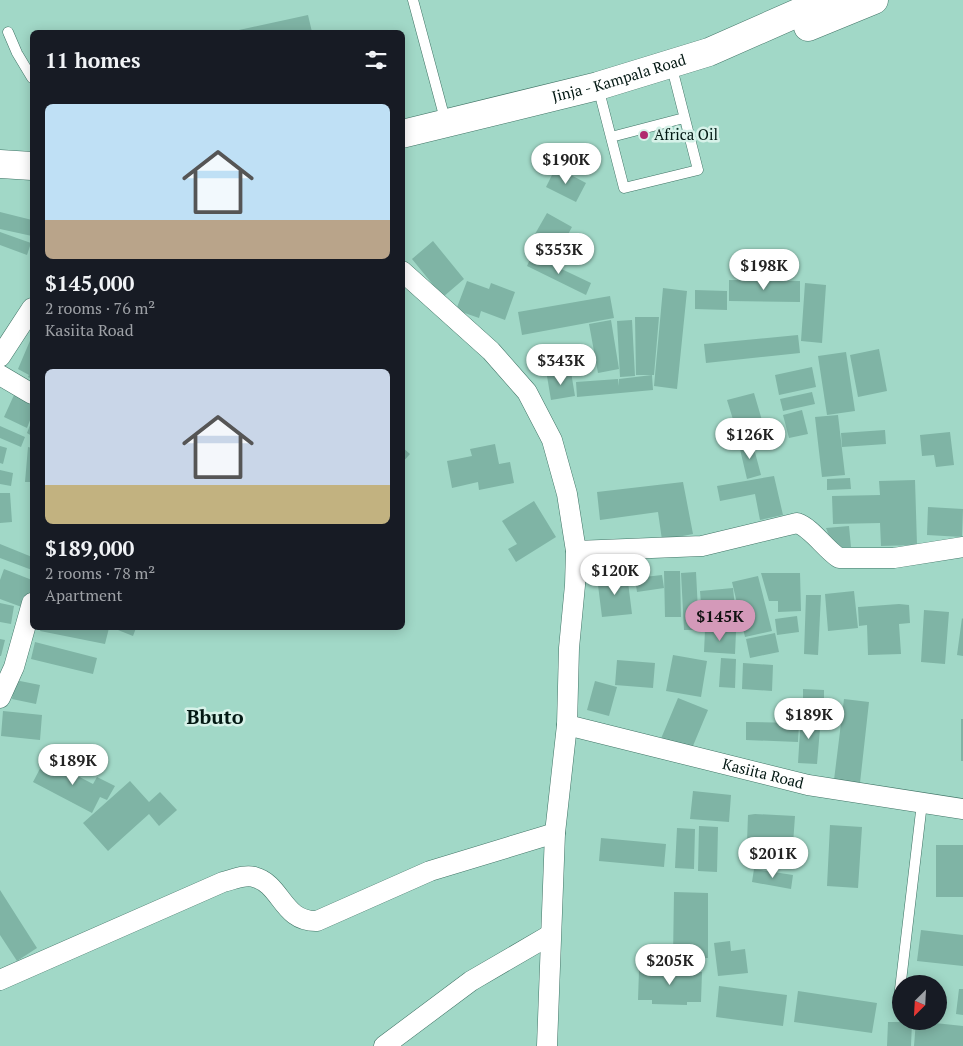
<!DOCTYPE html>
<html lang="en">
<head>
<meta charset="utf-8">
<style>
  body { margin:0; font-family:"PT Serif",serif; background:#20242c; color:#f1f3f6; height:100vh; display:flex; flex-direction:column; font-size:19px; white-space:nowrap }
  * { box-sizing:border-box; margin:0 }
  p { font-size:16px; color:#9ea1a6 }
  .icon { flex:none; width:28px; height:28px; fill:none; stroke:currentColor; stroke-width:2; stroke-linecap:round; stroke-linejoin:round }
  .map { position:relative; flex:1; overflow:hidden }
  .sheet { position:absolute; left:30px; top:30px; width:375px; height:600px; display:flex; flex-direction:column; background:#171b24; border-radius:8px; box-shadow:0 2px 12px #0003 }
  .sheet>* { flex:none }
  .needle { width:32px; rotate:204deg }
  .buttons { position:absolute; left:892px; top:975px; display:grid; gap:10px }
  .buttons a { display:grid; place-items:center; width:55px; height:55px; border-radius:50%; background:#171b24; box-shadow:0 2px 12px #0003; font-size:25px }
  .price { position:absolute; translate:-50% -42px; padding:0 11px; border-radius:18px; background:#fff; color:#222; font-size:16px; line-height:32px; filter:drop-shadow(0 1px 2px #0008) }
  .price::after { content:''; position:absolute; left:50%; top:30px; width:15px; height:11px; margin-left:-8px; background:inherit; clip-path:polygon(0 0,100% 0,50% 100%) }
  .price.selected { background:#d499b9; color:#111 }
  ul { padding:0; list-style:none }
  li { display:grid; align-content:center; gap:10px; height:265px; padding:0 15px }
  li span { display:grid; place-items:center; height:155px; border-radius:8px; color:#555 }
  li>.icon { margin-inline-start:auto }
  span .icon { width:90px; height:90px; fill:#fffc; stroke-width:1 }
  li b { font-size:21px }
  h2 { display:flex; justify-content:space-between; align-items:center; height:60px; padding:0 15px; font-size:21px }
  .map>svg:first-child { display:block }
</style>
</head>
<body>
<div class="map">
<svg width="963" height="1046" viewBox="0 0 963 1046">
  <rect width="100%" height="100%" fill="#a1d8c7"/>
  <path fill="#7fb4a5" d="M 308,15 L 312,32 L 230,32 Z
    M 556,167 L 586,183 L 576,202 L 546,187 Z
    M 0,212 L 32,220 L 32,236 L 0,229 Z
    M 547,213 L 572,227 L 553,262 L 527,248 Z
    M 0,232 L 31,243 L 27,255 L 0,245 Z
    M 433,241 L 464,279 L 443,297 L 412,259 Z
    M 532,255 L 591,283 L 586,295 L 527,266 Z
    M 729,280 L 800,281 L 800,302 L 729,301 Z
    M 467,281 L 489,289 L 491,283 L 515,292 L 505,320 L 481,311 L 479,318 L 456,310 Z
    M 805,283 L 826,285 L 822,343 L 801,341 Z
    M 663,288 L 687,291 L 677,389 L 654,386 Z
    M 695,290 L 727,291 L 727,310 L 695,309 Z
    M 610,296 L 614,318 L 522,335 L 518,312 Z
    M 635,317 L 659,317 L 654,375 L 636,375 Z
    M 611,320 L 619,369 L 598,373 L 589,324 Z
    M 632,320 L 635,376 L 620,377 L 617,321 Z
    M 798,335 L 800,353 L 706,363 L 704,344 Z
    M 32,336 L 32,379 L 28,377 L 29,375 L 18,369 Z
    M 879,349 L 887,391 L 858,397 L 850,355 Z
    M 846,352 L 855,411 L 827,415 L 818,356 Z
    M 812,367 L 816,387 L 779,395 L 775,375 Z
    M 571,372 L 575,396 L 551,400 L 547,376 Z
    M 652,375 L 653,390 L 577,397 L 576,382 L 618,379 L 619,386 L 619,379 Z
    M 812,392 L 815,404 L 783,411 L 780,399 Z
    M 754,393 L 766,434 L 740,442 L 727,400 Z
    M 14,395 L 32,404 L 32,415 L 27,428 L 4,417 Z
    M 802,410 L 808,434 L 789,438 L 783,415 Z
    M 838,415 L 845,475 L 822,477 L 815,417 Z
    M 32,420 L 32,436 L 27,433 Z
    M 0,426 L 25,437 L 21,447 L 0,438 Z
    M 885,430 L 886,444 L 842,447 L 841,433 Z
    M 950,432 L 954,465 L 936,467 L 934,455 L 922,456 L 920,435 Z
    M 752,441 L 761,475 L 747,479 L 739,445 Z
    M 495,444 L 499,464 L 510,462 L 514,483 L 479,490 L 478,482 L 452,488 L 447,461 L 472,456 L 470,449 Z
    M 0,446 L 7,448 L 3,464 L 0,463 Z
    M 28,447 L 32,448 L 32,482 L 25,482 Z
    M 402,447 L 410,454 L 402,463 Z
    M 0,470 L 13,473 L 11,486 L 0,484 Z
    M 774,476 L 783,515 L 760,520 L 755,494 L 720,501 L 717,486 Z
    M 850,478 L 851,489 L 827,490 L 827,479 Z
    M 915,480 L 917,545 L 881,546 L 880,523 L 833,524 L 832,496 L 880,495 L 879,481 Z
    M 683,482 L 693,534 L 662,540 L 658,512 L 600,520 L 597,492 Z
    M 0,493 L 10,493 L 12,522 L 0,523 Z
    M 534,501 L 556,537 L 516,562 L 508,549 L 517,544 L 502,521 Z
    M 928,507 L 963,509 L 962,537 L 927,535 Z
    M 849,526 L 851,547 L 833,547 L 826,528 Z
    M 0,544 L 32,557 L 32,570 L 0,558 Z
    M 4,569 L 32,580 L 32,593 L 27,609 L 0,599 L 0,580 Z
    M 664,571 L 680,571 L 681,617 L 665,617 Z
    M 696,572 L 699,630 L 684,630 L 681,573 Z
    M 761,573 L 800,573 L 801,611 L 778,612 L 778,601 L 769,601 Z
    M 627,574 L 632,614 L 602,617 L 597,577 Z
    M 662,575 L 664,588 L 637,592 L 635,578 Z
    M 758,576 L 772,631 L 745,637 L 732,582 Z
    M 733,588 L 737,627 L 703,630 L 700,591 Z
    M 854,591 L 858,628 L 828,631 L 825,594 Z
    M 806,595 L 821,595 L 818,655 L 804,654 Z
    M 0,603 L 14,606 L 11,624 L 0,622 Z
    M 899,604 L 909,605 L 910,623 L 899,624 L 901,654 L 868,655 L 867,625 L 859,626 L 858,607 Z
    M 924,610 L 949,612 L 945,664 L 921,662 Z
    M 797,616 L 799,632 L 777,635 L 775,619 Z
    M 962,618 L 963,619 L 963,656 L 957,655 Z
    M 41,628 L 109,628 L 105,644 L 40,631 Z
    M 113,628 L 136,628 L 133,636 Z
    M 705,630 L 736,632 L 735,654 L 704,652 Z
    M 775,633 L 779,652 L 750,658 L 746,639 Z
    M 0,639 L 5,640 L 1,656 L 0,656 Z
    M 35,642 L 97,658 L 93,674 L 31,659 Z
    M 673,655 L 707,661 L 701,697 L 666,691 Z
    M 721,658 L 736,659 L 735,688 L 719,687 Z
    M 617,660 L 655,663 L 653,688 L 615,685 Z
    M 743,663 L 773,665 L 772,691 L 742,689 Z
    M 15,680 L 40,685 L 36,704 L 12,699 Z
    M 595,681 L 617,687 L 609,716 L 587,710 Z
    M 803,689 L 824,690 L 824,712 L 803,712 Z
    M 678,698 L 708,710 L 690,753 L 660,741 Z
    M 844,699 L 869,702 L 860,783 L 834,780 Z
    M 3,711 L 42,715 L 40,740 L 1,736 Z
    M 801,715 L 821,717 L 817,764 L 798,763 Z
    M 961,719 L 963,719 L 963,761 L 961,761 Z
    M 746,722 L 799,723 L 798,742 L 746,740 Z
    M 45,759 L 93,784 L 97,777 L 115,786 L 107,800 L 100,797 L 92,813 L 33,782 Z
    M 130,781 L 149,802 L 160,792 L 177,810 L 159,826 L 149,814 L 108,851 L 83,823 Z
    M 693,791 L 731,795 L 729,822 L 690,819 Z
    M 755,814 L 795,816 L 793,844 L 783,843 L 782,869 L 751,868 L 753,843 L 747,842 L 748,815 Z
    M 830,825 L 862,827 L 858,888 L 827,886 Z
    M 699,826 L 718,827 L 717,872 L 698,871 Z
    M 677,828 L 695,829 L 694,869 L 675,868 Z
    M 601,838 L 666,844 L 664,867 L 599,861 Z
    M 936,845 L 963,845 L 963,897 L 936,897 Z
    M 754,869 L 793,875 L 791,889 L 752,882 Z
    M 0,890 L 37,948 L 17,961 L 0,935 Z
    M 674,892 L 708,893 L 708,958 L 673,958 Z
    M 921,930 L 963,935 L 963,966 L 917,961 Z
    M 730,941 L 731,951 L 745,949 L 748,973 L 718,976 L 714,943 Z
    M 653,967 L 688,968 L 688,972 L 702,972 L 701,1002 L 687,1002 L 687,1005 L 652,1004 L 652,1000 L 638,1000 L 639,970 L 653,970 Z
    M 719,986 L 787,995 L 783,1026 L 716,1017 Z
    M 959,989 L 963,989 L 963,1015 L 956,1014 Z
    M 798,991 L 877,1003 L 872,1033 L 794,1022 Z
    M 916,1021 L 963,1026 L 963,1046 L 914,1046 Z
    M 888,1022 L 912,1022 L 911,1046 L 887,1046 Z"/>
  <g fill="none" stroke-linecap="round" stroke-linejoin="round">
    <g stroke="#407466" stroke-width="11">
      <path id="service" d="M 413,0 L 446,123
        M 8,32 L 17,53 L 32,78
        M 598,87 L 624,188 L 698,170 L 671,64
        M 611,137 L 684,118
        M 899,998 L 922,803"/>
    </g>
    <g stroke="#407466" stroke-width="21">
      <g id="minor">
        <path d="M 402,271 L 491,351 L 527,392 L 552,440 L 567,494 L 576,551 L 575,585 L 569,648 L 567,725 L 555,833 L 547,1046"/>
        <path d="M 0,357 L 32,308"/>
        <path d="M 0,375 L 32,394"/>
        <path d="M 576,551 L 702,546 L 797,523 C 812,528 824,548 839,558 L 894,558 L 963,547"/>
        <path d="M 0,698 L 14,667 L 32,603"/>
        <path id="s1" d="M 567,725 L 808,785 L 963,809"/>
        <path d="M 0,980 L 223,882 C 232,880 245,874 254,877 C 282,884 282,922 317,921 L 430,871 L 555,833"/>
        <path d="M 384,1046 L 471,981 L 550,935"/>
      </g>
    </g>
    <g stroke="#407466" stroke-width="29">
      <g id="trunk">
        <path d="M 808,27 L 874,0"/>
        <path id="s2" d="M 402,134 L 598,86 L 709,52 L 827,0"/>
        <path d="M 0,164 L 32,166"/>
      </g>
    </g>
    <use href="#service" stroke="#fff" stroke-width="10"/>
    <use href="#minor" stroke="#fff" stroke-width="20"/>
    <use href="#trunk" stroke="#fff" stroke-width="28"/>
  </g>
  <circle fill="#b12a6e" stroke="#d7f2e9" stroke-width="2" cx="644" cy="135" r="5"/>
  <g text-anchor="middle" stroke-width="5" stroke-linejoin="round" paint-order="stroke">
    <g font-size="15" fill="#031813" stroke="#d7f2e9">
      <text dy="5" stroke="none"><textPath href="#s2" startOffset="224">Jinja - Kampala Road</textPath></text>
      <text dy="5" stroke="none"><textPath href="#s1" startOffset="202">Kasiita Road</textPath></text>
    </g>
    <g font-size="15" fill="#031813" stroke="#d7f2e9" text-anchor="start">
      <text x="654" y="140">Africa Oil</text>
    </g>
    <g font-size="20" font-weight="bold" fill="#031813" stroke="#d7f2e9">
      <text x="215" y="724">Bbuto</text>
    </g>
  </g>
</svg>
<div class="buttons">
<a><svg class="needle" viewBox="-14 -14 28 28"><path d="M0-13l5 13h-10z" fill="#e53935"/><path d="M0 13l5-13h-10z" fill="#9ea1a6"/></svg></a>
</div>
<b class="price" style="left:566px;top:185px">$190K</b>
<b class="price" style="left:559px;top:275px">$353K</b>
<b class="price" style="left:764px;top:291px">$198K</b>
<b class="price" style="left:561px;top:386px">$343K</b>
<b class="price" style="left:750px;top:460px">$126K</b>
<b class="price" style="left:615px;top:596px">$120K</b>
<b class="price selected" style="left:720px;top:642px">$145K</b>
<b class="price" style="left:809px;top:740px">$189K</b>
<b class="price" style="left:73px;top:786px">$189K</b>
<b class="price" style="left:773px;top:879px">$201K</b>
<b class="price" style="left:670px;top:986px">$205K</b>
<section class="sheet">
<h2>11 homes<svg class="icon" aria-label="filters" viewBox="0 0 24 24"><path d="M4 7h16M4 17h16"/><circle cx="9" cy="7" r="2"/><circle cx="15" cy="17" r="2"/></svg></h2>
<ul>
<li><span style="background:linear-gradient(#bfe0f5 75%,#b9a48a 0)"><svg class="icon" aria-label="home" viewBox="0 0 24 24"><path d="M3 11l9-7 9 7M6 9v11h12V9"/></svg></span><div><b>$145,000</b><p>2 rooms · 76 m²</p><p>Kasiita Road</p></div></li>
<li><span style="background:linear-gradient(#c9d6e8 75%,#c2b280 0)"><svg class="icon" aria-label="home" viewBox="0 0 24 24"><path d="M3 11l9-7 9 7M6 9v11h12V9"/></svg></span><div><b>$189,000</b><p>2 rooms · 78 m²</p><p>Apartment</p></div></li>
</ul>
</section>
</div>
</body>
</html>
